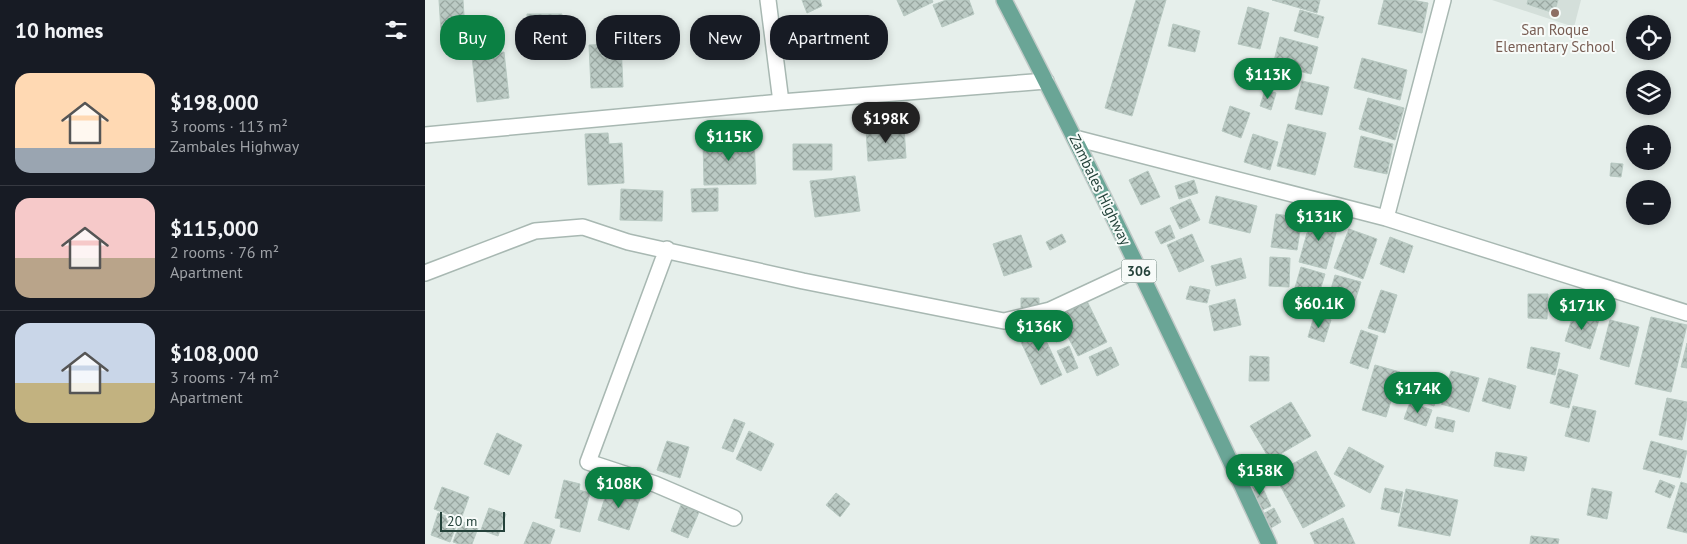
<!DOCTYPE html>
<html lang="en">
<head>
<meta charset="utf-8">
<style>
  body { margin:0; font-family:"PT Sans",sans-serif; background:#242831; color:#f1f3f6; height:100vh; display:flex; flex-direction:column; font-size:19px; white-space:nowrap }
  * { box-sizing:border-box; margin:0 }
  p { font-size:16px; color:#9ea1a6 }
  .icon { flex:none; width:28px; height:28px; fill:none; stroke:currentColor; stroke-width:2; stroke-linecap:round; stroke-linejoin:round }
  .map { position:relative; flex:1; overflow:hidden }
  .panel { display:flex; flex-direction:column; background:#171b24; width:425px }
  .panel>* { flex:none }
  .guide { position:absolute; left:15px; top:15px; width:475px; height:45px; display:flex; gap:10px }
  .fabs { position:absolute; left:1201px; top:15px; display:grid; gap:10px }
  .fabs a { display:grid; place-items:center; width:45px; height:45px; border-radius:50%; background:#171b24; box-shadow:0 2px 8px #0003; font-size:25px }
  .scale { position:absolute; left:15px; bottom:12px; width:65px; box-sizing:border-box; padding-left:5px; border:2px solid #24423a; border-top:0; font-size:14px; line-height:18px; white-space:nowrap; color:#24423a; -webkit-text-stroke:4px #f7fbf9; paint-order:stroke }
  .price { position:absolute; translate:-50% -42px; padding:0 11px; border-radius:18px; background:#0b8043; color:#fff; font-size:16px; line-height:32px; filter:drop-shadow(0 1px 2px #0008) }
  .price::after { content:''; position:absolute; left:50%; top:30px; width:15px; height:11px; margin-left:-8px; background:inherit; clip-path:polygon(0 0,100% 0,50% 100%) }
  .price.active { background:#222; color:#fff }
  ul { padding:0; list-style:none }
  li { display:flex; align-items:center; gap:15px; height:125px; padding:0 15px }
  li+li { border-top:1px solid #363941 }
  li span { display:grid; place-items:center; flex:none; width:140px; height:100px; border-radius:15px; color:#555 }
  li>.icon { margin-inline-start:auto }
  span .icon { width:60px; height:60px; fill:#fffc; stroke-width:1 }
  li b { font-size:21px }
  h2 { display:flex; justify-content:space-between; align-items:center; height:60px; padding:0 15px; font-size:21px }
  .chip { padding:0 18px; border-radius:20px; background:#171b24; box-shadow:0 2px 8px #0003; font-size:18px; line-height:45px }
  .chip.active { background:#0b8043; color:#fff }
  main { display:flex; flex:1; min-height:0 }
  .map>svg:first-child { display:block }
</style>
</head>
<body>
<main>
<section class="panel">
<h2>10 homes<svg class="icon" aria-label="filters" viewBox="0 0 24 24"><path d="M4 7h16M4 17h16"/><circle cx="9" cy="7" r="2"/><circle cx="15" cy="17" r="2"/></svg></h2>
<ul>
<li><span style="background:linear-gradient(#ffd9b3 75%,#9aa5b1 0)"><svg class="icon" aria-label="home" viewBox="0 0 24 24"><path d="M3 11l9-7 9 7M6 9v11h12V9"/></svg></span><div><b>$198,000</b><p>3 rooms · 113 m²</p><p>Zambales Highway</p></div></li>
<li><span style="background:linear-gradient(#f6c9c9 60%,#b9a48a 0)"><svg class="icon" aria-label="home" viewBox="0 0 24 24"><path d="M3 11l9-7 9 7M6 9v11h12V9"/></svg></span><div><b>$115,000</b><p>2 rooms · 76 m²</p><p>Apartment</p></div></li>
<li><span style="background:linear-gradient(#c9d6e8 60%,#c2b280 0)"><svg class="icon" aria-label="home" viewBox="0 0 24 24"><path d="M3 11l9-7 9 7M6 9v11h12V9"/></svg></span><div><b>$108,000</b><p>3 rooms · 74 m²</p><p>Apartment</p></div></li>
</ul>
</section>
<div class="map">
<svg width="1262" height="544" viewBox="0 0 1262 544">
  <defs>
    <pattern id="building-cross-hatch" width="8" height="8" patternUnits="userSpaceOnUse" patternTransform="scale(1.25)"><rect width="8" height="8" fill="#bbcac4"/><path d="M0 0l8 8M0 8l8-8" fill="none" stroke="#98a6a0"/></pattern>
  </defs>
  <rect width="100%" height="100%" fill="#e6efeb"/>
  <path fill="#d4dfda" d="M 1067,0 L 1156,0 L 1149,27 Z"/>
  <path fill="url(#building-cross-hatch)" stroke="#b8c9c2" d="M 14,0 L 38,0 L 40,30 L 16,31 Z
    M 377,0 L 395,0 L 397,6 L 382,13 Z
    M 472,0 L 507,0 L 508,2 L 479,16 Z
    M 521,0 L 544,0 L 549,14 L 517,27 L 508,5 Z
    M 711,0 L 741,0 L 707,116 L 680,108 Z
    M 847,0 L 895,0 L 892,13 Z
    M 959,0 L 987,0 L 1003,3 L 997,33 L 953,24 Z
    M 1103,0 L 1133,0 L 1129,13 L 1102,4 Z
    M 823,7 L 844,13 L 835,49 L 813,44 Z
    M 875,10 L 899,17 L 893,38 L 869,31 Z
    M 102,14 L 137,14 L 138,49 L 111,49 L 110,40 L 102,40 Z
    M 748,24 L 775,31 L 770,52 L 743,46 Z
    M 855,37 L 893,47 L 886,74 L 848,65 Z
    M 196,44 L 198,87 L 166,88 L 164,45 Z
    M 79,52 L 84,98 L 52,102 L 47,56 Z
    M 937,58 L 982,70 L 975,100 L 929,88 Z
    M 877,81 L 904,87 L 897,115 L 870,109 Z
    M 840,90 L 851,93 L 846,110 L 835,106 Z
    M 943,98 L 979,108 L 970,140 L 934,129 Z
    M 805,106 L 825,113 L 816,138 L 797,131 Z
    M 863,124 L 901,133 L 890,175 L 852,166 Z
    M 479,127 L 481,158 L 443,161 L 441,129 Z
    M 183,133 L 184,144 L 197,143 L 199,183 L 163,185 L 160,134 Z
    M 828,134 L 853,142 L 845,170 L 819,162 Z
    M 936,136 L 968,144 L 962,174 L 929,167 Z
    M 329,138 L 331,184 L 279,185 L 278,140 Z
    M 368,144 L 407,144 L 407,170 L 368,170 Z
    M 1186,163 L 1198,164 L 1196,177 L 1185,176 Z
    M 723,171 L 735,197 L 716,205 L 704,180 Z
    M 430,176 L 435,211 L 390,217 L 385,181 Z
    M 769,180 L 773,193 L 754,199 L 750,186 Z
    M 293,188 L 293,211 L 267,212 L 266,189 Z
    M 196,189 L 238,191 L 237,221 L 195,220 Z
    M 791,196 L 832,206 L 825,233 L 784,223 Z
    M 765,199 L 775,220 L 755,229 L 745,208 Z
    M 851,214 L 877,218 L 872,250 L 846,247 Z
    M 887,215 L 914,222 L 901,269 L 874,262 Z
    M 745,225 L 750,238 L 736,244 L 730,232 Z
    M 924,229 L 952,239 L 938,279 L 909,268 Z
    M 637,234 L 641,242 L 625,250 L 621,242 Z
    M 767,234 L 779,261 L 754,272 L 742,245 Z
    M 596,235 L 607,267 L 579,276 L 568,244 Z
    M 965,237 L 988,246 L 979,273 L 955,264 Z
    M 845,257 L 865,258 L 864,287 L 844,286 Z
    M 816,258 L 821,278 L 791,286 L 786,266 Z
    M 876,267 L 900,274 L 891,304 L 867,298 Z
    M 910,275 L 936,282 L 928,307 L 903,300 Z
    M 765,286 L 785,290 L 782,303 L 761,299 Z
    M 956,290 L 972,295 L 960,333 L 943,328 Z
    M 1103,294 L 1123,294 L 1122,319 L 1103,318 Z
    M 596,298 L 614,298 L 614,309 L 596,310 Z
    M 661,299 L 682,342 L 653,356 L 643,337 L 631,342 L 620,318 Z
    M 810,299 L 816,325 L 789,331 L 784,306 Z
    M 1149,312 L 1174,320 L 1165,349 L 1140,341 Z
    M 889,316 L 906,320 L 899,342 L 883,337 Z
    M 1226,317 L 1262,325 L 1246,392 L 1210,384 Z
    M 611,319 L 637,375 L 616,385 L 590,329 Z
    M 1185,320 L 1214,327 L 1204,367 L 1175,359 Z
    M 936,330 L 953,336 L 943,369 L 925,363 Z
    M 1262,343 L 1262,368 L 1256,367 Z
    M 644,346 L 653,368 L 642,373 L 632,351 Z
    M 686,347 L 694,365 L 672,376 L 664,357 Z
    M 1106,347 L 1135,353 L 1130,375 L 1102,368 Z
    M 825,356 L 844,357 L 844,381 L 824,381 Z
    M 950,365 L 975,372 L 961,417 L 937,410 Z
    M 1134,369 L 1153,375 L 1144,408 L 1125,403 Z
    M 1026,371 L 1054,378 L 1044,412 L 1016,404 Z
    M 979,374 L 1016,387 L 1009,406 L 972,393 Z
    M 1064,378 L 1091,386 L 1085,409 L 1057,401 Z
    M 1242,398 L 1262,402 L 1262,416 L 1257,440 L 1234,435 Z
    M 866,402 L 886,436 L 845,460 L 825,426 Z
    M 985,402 L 1007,410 L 1001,426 L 979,419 Z
    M 1148,406 L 1171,411 L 1164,442 L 1140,436 Z
    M 1012,417 L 1030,421 L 1028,432 L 1010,428 Z
    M 309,419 L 320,423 L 308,452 L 297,448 Z
    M 324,431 L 349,444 L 336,471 L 311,459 Z
    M 72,433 L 97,445 L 84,475 L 59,464 Z
    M 242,441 L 264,447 L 255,478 L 232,470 Z
    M 1226,441 L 1262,451 L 1255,478 L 1218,469 Z
    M 924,447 L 959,466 L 945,493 L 909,474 Z
    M 891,451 L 920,506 L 878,528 L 849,474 Z
    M 1071,452 L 1102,457 L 1099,471 L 1069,466 Z
    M 139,480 L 155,484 L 154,490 L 165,493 L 155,532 L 135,527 L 136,519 L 130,518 Z
    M 1235,480 L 1250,486 L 1245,498 L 1230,492 Z
    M 835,482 L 846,506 L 835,511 L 824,487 Z
    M 1256,482 L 1262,484 L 1262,533 L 1242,528 Z
    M 17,487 L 44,497 L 36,519 L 9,509 Z
    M 183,488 L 215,498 L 204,530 L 173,520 Z
    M 960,488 L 978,492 L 974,513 L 956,509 Z
    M 1167,488 L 1187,492 L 1182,519 L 1162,515 Z
    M 981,489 L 1033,500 L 1025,536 L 973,526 Z
    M 411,493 L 425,504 L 415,517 L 401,505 Z
    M 256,505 L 274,512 L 263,538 L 246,531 Z
    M 64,508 L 81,514 L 73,536 L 56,530 Z
    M 849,508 L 856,522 L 844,529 L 836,515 Z
    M 13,513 L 33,521 L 25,542 L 6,535 Z
    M 918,518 L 930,544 L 890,544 L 885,533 Z
    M 36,521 L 53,528 L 47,544 L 34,544 L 28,542 Z
    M 108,522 L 130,530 L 125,544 L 99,544 Z
    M 1106,536 L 1134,539 L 1133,544 L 1105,544 Z"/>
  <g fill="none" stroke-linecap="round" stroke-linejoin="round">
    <g stroke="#a8b8b2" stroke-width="18">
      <path id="minor" d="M 343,0 L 356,102
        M 0,135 L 356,102 L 621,81
        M 650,138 L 961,218 L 1262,313
        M 961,218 L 1018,0
        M 242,249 L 163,462 L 230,484 L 309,518
        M 0,273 L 110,231 L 158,227 L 203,242 L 378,281 L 579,321 L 625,310 L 713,269"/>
    </g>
    <g stroke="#c2cac8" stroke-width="18">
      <path id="major" d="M 579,0 C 672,179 759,361 844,544"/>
    </g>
    <use href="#minor" stroke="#fff" stroke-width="15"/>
    <use href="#major" stroke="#6aa596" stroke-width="15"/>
  </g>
  <circle fill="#8d6e63" stroke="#f7fbf9" stroke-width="2" cx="1130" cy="13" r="5"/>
  <g text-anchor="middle" stroke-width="4" stroke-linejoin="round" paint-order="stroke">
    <rect fill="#f7fbf9" stroke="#637a73" stroke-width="1" x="696.5" y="259.5" width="35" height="23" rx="4"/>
    <g font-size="14" font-weight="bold" fill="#24423a">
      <text x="714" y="276">306</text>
    </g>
    <g font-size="15" fill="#785e54" stroke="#f7fbf9">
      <text x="1130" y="35">San Roque<tspan x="1130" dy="17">Elementary School</tspan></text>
    </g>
    <g font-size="15" fill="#24423a" stroke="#f7fbf9">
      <text transform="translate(675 190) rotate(64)" y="5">Zambales Highway</text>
    </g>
  </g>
</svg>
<div class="fabs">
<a><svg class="icon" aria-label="locate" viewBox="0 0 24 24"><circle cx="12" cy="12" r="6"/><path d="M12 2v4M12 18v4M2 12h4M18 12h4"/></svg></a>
<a><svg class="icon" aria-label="layers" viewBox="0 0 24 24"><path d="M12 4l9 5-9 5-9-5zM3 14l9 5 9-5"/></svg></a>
<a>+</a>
<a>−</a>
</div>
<div class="scale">20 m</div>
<b class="price" style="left:843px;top:100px">$113K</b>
<b class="price active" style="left:461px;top:144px">$198K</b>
<b class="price" style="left:304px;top:162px">$115K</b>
<b class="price" style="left:894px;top:242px">$131K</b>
<b class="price" style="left:894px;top:329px">$60.1K</b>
<b class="price" style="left:1157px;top:331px">$171K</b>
<b class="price" style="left:614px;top:352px">$136K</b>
<b class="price" style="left:993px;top:414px">$174K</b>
<b class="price" style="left:835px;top:496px">$158K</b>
<b class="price" style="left:194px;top:509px">$108K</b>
<div class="guide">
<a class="chip active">Buy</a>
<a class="chip">Rent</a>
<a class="chip">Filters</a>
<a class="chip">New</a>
<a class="chip">Apartment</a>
</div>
</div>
</main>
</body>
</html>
